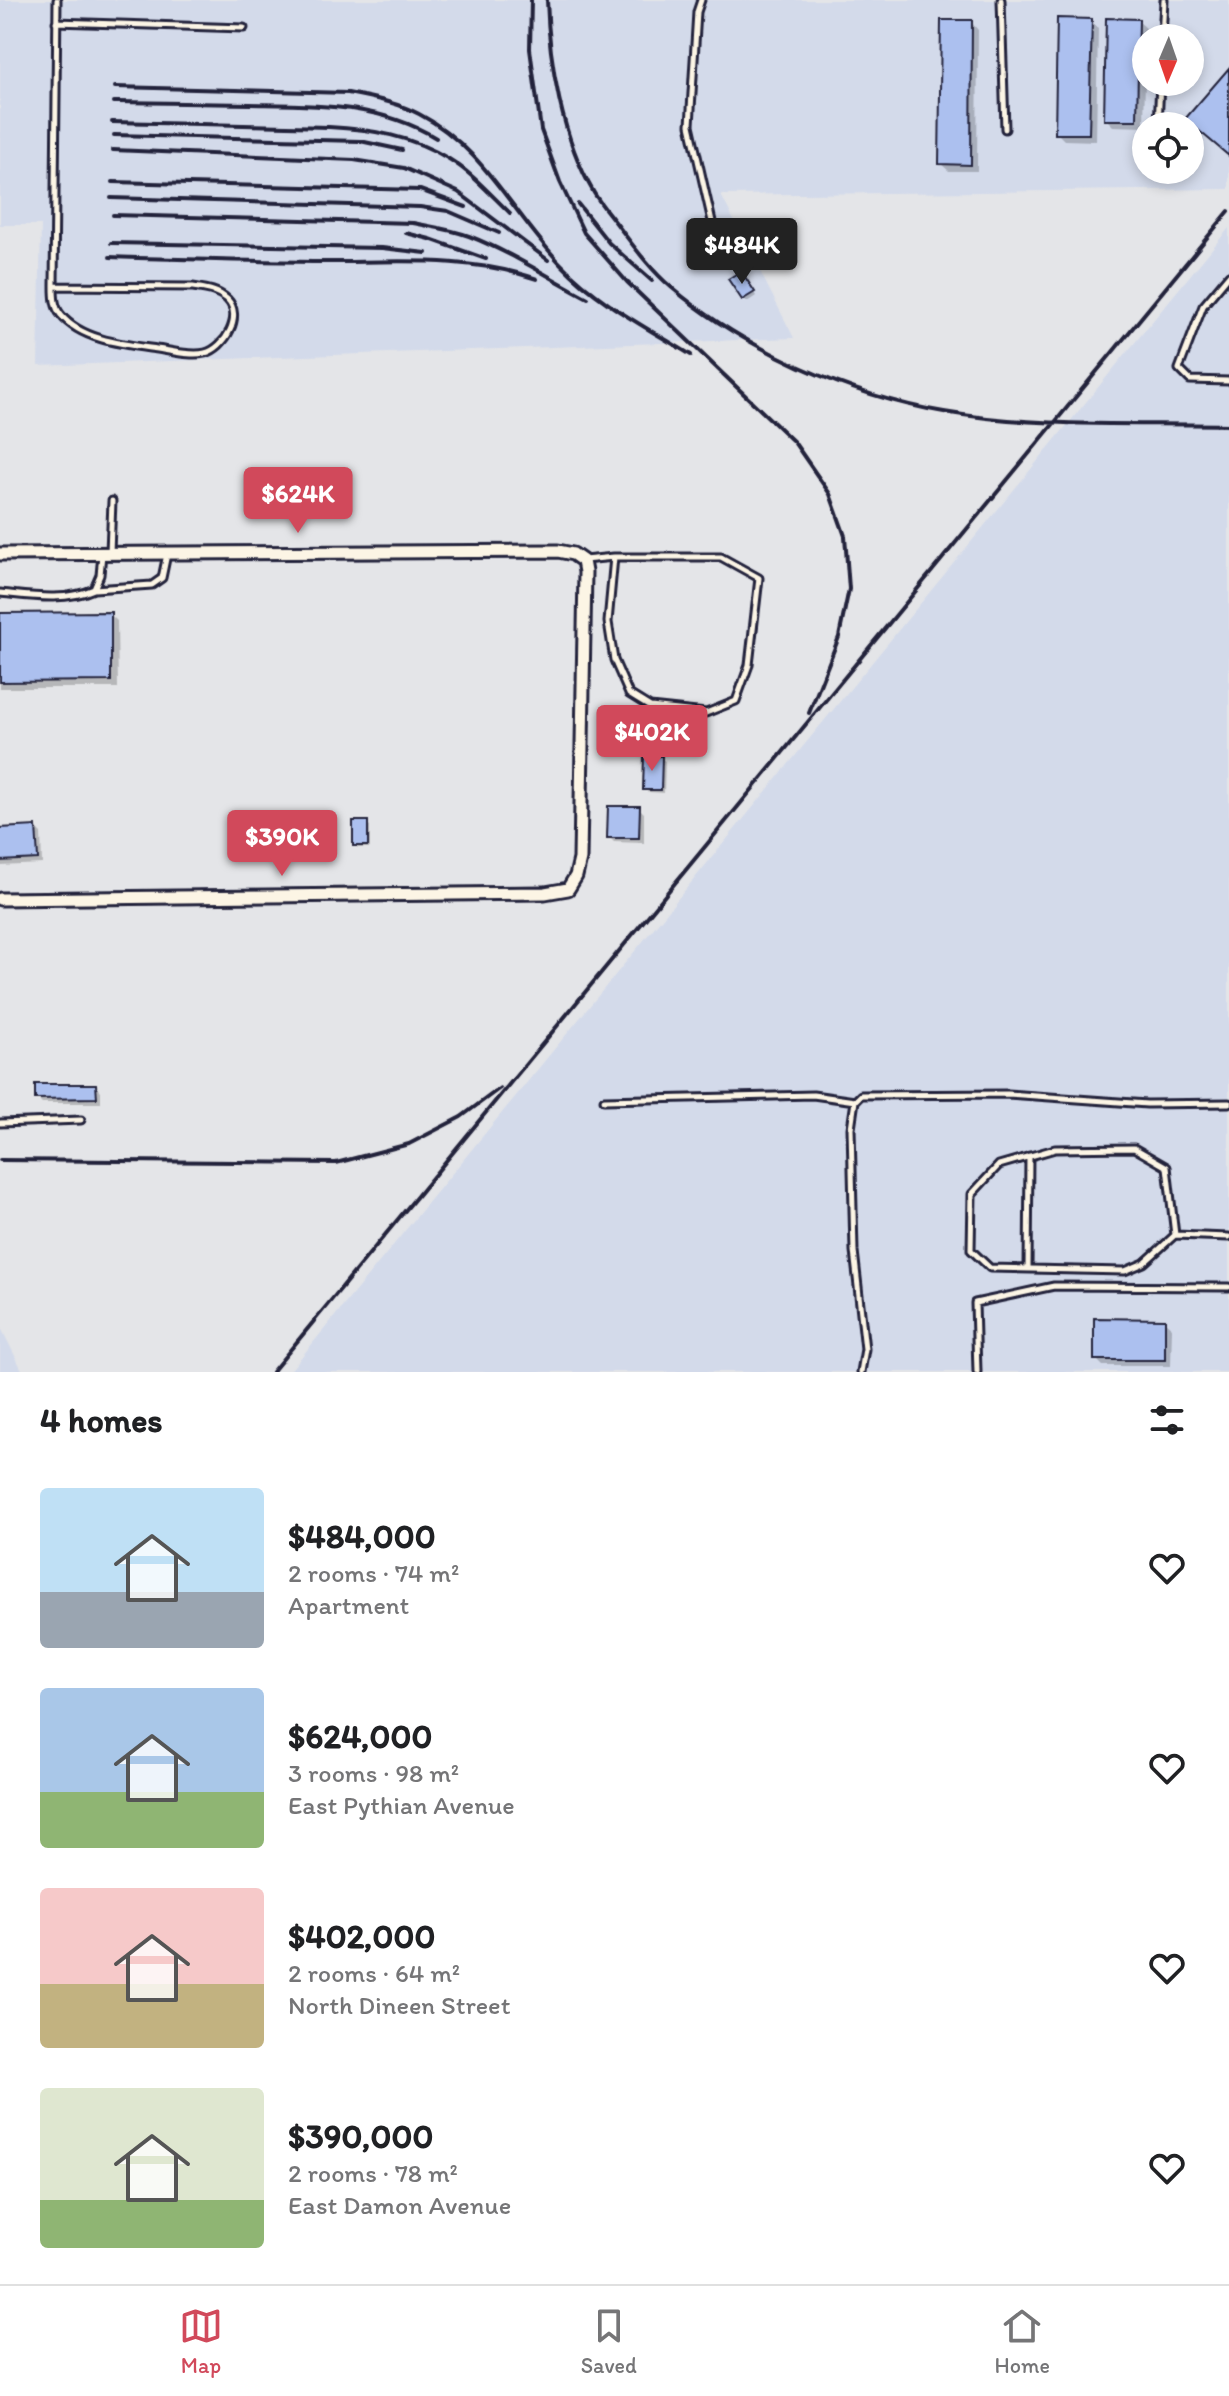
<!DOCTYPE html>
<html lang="en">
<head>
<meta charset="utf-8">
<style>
  body { margin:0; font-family:Itim,sans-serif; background:#f2f2f2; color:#202124; height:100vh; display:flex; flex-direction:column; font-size:30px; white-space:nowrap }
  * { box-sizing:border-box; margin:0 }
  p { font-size:26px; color:#757577 }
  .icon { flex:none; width:44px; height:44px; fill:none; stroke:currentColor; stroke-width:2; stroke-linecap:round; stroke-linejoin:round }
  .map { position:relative; height:1372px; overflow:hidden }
  .side { display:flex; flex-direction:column; background:#fff; flex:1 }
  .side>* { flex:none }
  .needle { width:52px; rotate:182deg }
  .tools { position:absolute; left:1132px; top:24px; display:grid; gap:16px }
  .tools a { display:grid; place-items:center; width:72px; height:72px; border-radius:50%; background:#fff; box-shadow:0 4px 12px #0003; font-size:40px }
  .price { position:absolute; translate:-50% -68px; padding:0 18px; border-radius:8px; background:#d1495b; color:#fff; font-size:26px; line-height:52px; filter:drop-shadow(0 2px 4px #0008) }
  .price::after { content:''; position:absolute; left:50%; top:48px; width:24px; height:18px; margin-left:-12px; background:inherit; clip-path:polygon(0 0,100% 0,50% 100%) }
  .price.active { background:#222; color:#fff }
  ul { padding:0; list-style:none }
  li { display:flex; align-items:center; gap:24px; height:200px; padding:0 40px }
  li span { display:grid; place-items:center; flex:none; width:224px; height:160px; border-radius:8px; color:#555 }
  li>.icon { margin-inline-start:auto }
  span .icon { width:96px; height:96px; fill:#fffc; stroke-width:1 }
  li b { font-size:34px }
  h2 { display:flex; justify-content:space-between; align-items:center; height:96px; padding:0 40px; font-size:34px }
  .tab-bar { display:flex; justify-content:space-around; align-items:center; height:112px; border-top:2px solid #e0e0e0; background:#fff; font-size:22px; color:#757577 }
  .tab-bar a { display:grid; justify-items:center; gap:4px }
  .tab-bar .active { color:#d1495b }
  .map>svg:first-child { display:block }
</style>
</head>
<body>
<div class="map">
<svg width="1229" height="1372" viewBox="0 0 1229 1372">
  <rect width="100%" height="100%" fill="#e4e5e8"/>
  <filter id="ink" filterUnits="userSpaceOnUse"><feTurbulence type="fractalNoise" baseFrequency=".0125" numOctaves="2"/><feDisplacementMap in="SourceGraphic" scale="16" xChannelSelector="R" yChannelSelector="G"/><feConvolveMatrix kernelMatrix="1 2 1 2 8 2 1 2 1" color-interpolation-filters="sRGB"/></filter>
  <g filter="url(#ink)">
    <path fill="#d3daea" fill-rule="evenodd" d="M 0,0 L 1229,0 L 1229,189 L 721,195 L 794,338 L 38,366 L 41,225 L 0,225 ZM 1146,38 L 1190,38 L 1190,82 L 1146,82 ZM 1146,126 L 1190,126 L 1190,170 L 1146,170 Z
      M 1229,228 L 1229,1372 L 289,1372 Z
      M 0,1326 L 23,1372 L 0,1372 Z"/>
    <path fill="#0003" d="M 1091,21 L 1098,28 L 1096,141 L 1064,140 L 1057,133 Z
      M 1138,21 L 1146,28 L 1144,127 L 1113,126 L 1106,119 Z
      M 971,22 L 978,30 L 977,171 L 949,171 L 941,164 Z
      M 744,276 L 756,296 L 747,302 L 731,279 Z
      M 110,614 L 117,621 L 118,688 L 0,688 L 0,615 Z
      M 661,758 L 665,761 L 664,793 L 648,792 L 645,789 Z
      M 639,808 L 644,813 L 644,843 L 614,842 L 609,837 Z
      M 367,823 L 370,826 L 370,848 L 358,848 L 355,845 Z
      M 36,828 L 41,833 L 42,864 L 0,866 L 0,830 Z
      M 96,1086 L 101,1091 L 101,1103 L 42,1103 L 37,1098 Z
      M 1164,1321 L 1172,1328 L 1171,1366 L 1103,1366 L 1096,1359 Z"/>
    <path fill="#acc0ef" stroke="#22223b" stroke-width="2" d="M 1057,18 L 1092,19 L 1089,134 L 1055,134 Z
      M 1106,18 L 1139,19 L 1137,120 L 1104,120 Z
      M 941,20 L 972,20 L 971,165 L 939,164 Z
      M 1229,68 L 1229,156 L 1185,119 Z
      M 741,271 L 755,292 L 742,300 L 728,279 Z
      M 111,612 L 111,681 L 0,682 L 0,613 Z
      M 644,756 L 662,756 L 661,790 L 643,790 Z
      M 608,806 L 640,806 L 639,838 L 607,838 Z
      M 353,821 L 368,821 L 368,846 L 353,846 Z
      M 36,826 L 38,859 L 0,861 L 0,828 Z
      M 35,1084 L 96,1084 L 97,1098 L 35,1099 Z
      M 1094,1318 L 1165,1319 L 1165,1360 L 1094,1360 Z"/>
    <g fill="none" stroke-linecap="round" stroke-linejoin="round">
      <g stroke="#22223b" stroke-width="11">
        <path id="service" d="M 701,0 L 697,12 L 690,125 L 716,239
          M 1001,0 L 1005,129
          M 56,22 L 244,28
          M 1162,38 L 1164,0
          M 1158,126 L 1160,82
          M 1229,275 L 1203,306 L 1179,369 L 1190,380 L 1229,381
          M 54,286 L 193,287 C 206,289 217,290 227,299 C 244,316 225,348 205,353 C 192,356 176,352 163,350 C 131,345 83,342 61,315 C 54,307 54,295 54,286 L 57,0
          M 110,552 L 112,501
          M 584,560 L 614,557 L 721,557 L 759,578 L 749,665 L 736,701 L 706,713 L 650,707 L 629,694 L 614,660 L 608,622 L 614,557
          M 94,589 L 152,585 L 162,578 L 167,554
          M 0,593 C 31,596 65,602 94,589 L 100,575 L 102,554
          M 604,1100 L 813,1095 L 855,1101
          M 0,1123 L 81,1120
          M 1175,1235 L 1167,1167 L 1134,1148 L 1055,1149 L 999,1165 L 972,1194 L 971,1250 L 990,1268 L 1125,1271 L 1144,1263 L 1175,1235 L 1229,1237
          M 1028,1269 L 1029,1156
          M 861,1372 L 865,1349 L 854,1251 L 851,1128 L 855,1101 L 861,1095 L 1008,1094 L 1147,1104 L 1229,1103
          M 977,1372 L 975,1303 L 1054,1286 L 1229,1287"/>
      </g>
      <g stroke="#22223b" stroke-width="17">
        <path id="minor" d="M 0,554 L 558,551 L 573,554 L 583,561 L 585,572 L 580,859 L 576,876 L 568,889 L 545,893 L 0,899"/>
      </g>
      <use href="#service" stroke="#fcf5e5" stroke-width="5"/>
      <use href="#minor" stroke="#fcf5e5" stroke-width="11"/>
      <path stroke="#22223b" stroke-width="4" d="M 531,0 L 530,49 L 541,130 L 560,182 L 584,233 L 627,282 L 794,442 L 830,494 L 845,536 L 849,589 L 839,637 L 809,713
        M 547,0 C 549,62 562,139 594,193 C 601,205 611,216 619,227 C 635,248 651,270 671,287 C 744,349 850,396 944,412 C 1037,428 1135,423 1229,425
        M 115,87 L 348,93 C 372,98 397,102 419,114 C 483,147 513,214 561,264 C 598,303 646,327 691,355
        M 114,102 C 159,103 204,103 250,104 C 314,105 379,103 436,138
        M 112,122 L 329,127 C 371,129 412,136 449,159 C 472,173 491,195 510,213
        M 114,135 L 360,141 L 402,150
        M 113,150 L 354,160 L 404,168 L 458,192 L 548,260
        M 113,182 L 420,190 L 466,207
        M 111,198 L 420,207 L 448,211 L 499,233
        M 578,204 L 609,243 L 652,281
        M 113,215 L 413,223 C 432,227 450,229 469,236 C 510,252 548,277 588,298
        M 406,233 L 430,239 L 486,259
        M 111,243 L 382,248 L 426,253
        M 110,257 C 178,259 245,261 313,262 C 387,263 465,254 537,279
        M 0,1160 L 336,1163 L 409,1144 L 461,1117 L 500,1088
        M 272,1372 L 1229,211"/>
    </g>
  </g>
</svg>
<div class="tools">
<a><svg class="needle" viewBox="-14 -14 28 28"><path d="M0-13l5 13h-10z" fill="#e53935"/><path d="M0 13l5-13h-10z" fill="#757577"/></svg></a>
<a><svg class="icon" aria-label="locate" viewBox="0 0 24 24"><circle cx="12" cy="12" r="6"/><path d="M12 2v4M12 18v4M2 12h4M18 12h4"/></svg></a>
</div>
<b class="price active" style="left:742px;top:286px">$484K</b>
<b class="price" style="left:298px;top:535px">$624K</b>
<b class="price" style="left:652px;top:773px">$402K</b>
<b class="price" style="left:282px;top:878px">$390K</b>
</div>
<section class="side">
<h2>4 homes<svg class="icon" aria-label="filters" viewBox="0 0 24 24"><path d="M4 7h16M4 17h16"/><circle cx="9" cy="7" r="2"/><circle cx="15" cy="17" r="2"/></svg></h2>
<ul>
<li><span style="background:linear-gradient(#bfe0f5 65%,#9aa5b1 0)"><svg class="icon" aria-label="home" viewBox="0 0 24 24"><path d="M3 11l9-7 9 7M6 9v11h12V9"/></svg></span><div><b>$484,000</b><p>2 rooms · 74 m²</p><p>Apartment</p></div><svg class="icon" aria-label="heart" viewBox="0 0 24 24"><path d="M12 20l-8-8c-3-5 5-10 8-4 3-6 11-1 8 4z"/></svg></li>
<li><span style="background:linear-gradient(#a9c7e8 65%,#8fb573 0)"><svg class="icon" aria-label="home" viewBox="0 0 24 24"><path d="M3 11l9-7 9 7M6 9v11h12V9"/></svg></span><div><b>$624,000</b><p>3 rooms · 98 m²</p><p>East Pythian Avenue</p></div><svg class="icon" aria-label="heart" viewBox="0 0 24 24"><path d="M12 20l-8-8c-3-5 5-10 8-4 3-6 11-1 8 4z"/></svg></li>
<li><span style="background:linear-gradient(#f6c9c9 60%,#c2b280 0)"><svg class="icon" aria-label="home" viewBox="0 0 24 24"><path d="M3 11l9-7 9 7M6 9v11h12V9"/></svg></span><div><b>$402,000</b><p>2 rooms · 64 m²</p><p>North Dineen Street</p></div><svg class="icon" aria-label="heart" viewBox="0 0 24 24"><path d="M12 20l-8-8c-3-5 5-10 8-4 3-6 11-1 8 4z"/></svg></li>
<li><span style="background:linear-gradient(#dfe7d0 70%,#8fb573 0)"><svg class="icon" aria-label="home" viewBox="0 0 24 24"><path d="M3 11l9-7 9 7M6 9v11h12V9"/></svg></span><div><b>$390,000</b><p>2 rooms · 78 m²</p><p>East Damon Avenue</p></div><svg class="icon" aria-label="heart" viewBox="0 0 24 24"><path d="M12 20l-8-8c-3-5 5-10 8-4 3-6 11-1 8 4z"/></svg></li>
</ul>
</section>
<nav class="tab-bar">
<a class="active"><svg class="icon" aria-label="map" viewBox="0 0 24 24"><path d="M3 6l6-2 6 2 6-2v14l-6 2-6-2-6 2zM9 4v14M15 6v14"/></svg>Map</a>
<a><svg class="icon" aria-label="saved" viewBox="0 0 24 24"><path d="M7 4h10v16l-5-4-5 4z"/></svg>Saved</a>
<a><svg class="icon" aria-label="home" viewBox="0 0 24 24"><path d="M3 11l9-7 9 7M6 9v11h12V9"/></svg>Home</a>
</nav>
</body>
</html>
